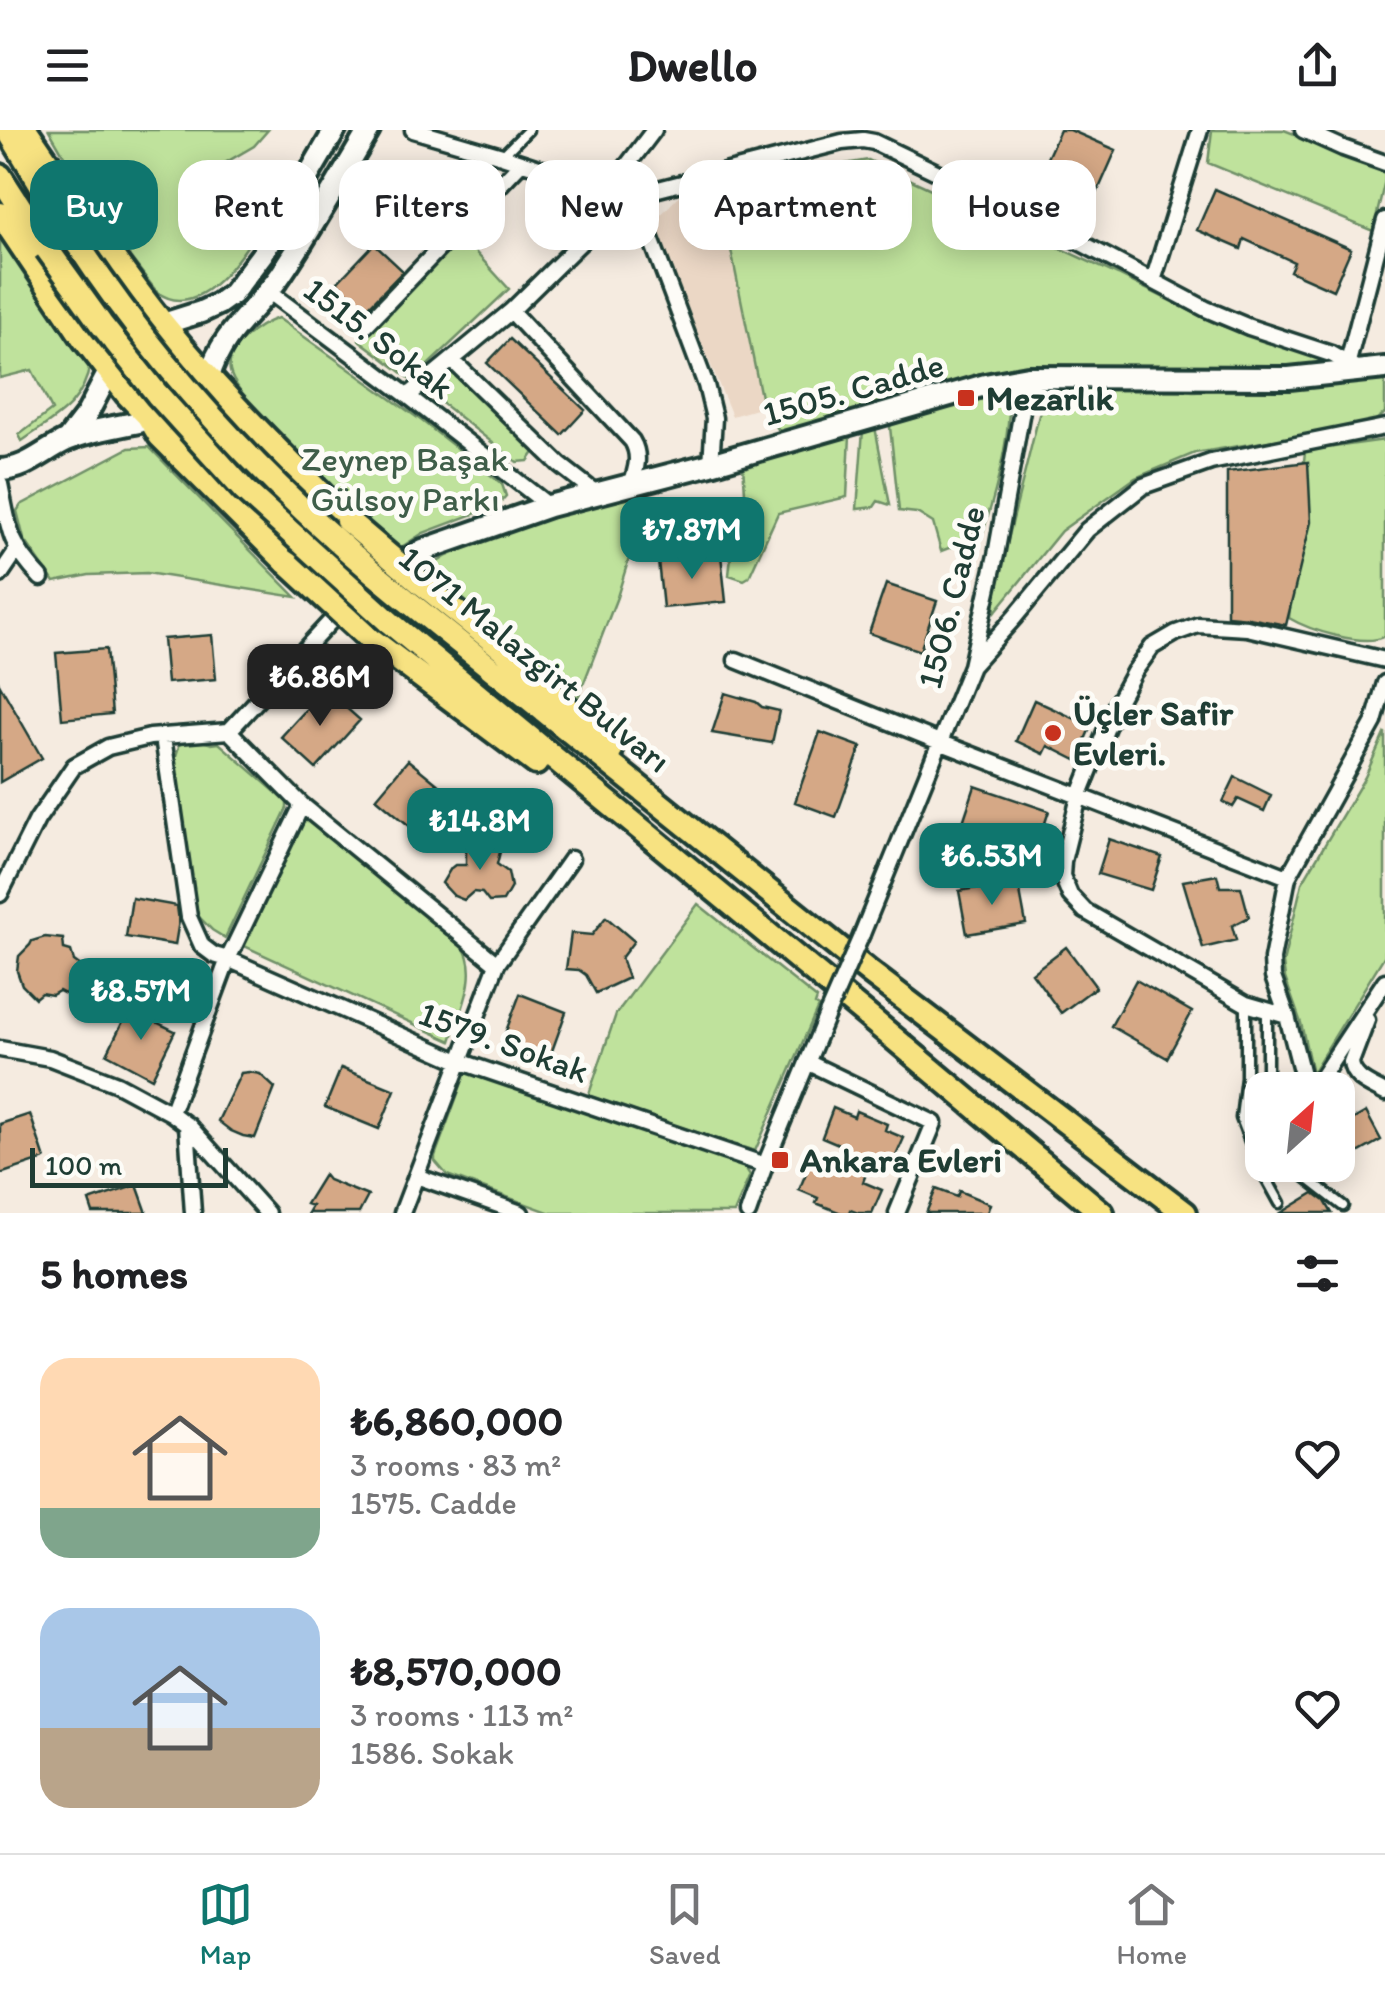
<!DOCTYPE html>
<html lang="en">
<head>
<meta charset="utf-8">
<style>
  body { margin:0; font-family:Itim,sans-serif; background:#f6f6f6; color:#202124; height:100vh; display:flex; flex-direction:column; font-size:38px; white-space:nowrap }
  * { box-sizing:border-box; margin:0 }
  p { font-size:32px; color:#757577 }
  .icon { flex:none; width:55px; height:55px; fill:none; stroke:currentColor; stroke-width:2; stroke-linecap:round; stroke-linejoin:round }
  .map { position:relative; height:1083px; overflow:hidden }
  .side { display:flex; flex-direction:column; background:#fff; flex:1 }
  .side>* { flex:none }
  .hud { position:absolute; left:30px; top:30px; width:1325px; height:90px; display:flex; gap:20px }
  .needle { width:65px; rotate:27deg }
  .controls { position:absolute; left:1245px; top:942px; display:grid; gap:20px }
  .controls a { display:grid; place-items:center; width:110px; height:110px; border-radius:20px; background:#fff; box-shadow:0 5px 25px #0003; font-size:50px }
  .scale { position:absolute; left:30px; bottom:25px; width:198px; box-sizing:border-box; padding-left:10px; border:5px solid #1f3d34; border-top:0; font-size:28px; line-height:35px; white-space:nowrap; color:#1f3d34; -webkit-text-stroke:8px #fdfcf7; paint-order:stroke }
  .price { position:absolute; translate:-50% -85px; padding:0 22px; border-radius:20px; background:#0f766e; color:#fff; font-size:32px; line-height:65px; filter:drop-shadow(0 2px 5px #0008) }
  .price::after { content:''; position:absolute; left:50%; top:60px; width:30px; height:22px; margin-left:-15px; background:inherit; clip-path:polygon(0 0,100% 0,50% 100%) }
  .price.active { background:#222; color:#fff }
  ul { padding:0; list-style:none }
  li { display:flex; align-items:center; gap:30px; height:250px; padding:0 40px }
  li span { display:grid; place-items:center; flex:none; width:280px; height:200px; border-radius:30px; color:#555 }
  li>.icon { margin-inline-start:auto }
  span .icon { width:120px; height:120px; fill:#fffc; stroke-width:1 }
  li b { font-size:42px }
  h2 { display:flex; justify-content:space-between; align-items:center; height:120px; padding:0 40px; font-size:42px }
  .chip { padding:0 35px; border-radius:30px; background:#fff; box-shadow:0 5px 25px #0003; font-size:35px; line-height:90px }
  .chip.active { background:#0f766e; color:#fff }
  header { display:flex; justify-content:space-between; align-items:center; height:130px; padding:0 40px; background:#fff; font-size:45px; font-weight:700 }
  .menu { display:flex; justify-content:space-around; align-items:center; height:140px; border-top:2px solid #e0e0e0; background:#fff; font-size:28px; color:#757577 }
  .menu a { display:grid; justify-items:center; gap:5px }
  .menu .active { color:#0f766e }
  .map>svg:first-child { display:block }
</style>
</head>
<body>
<header><svg class="icon" aria-label="menu" viewBox="0 0 24 24"><path d="M4 6h16M4 12h16M4 18h16"/></svg>Dwello<svg class="icon" aria-label="share" viewBox="0 0 24 24"><path d="M12 15V3M7 8l5-5 5 5M5 13v7h14v-7"/></svg></header>
<div class="map">
<svg width="1385" height="1083" viewBox="0 0 1385 1083">
  <rect width="100%" height="100%" fill="#f5ebe0"/>
  <filter id="ink" filterUnits="userSpaceOnUse"><feTurbulence type="fractalNoise" baseFrequency=".01" numOctaves="2"/><feDisplacementMap in="SourceGraphic" scale="20" xChannelSelector="R" yChannelSelector="G"/><feConvolveMatrix kernelMatrix="1 2 1 2 8 2 1 2 1" color-interpolation-filters="sRGB"/></filter>
  <g filter="url(#ink)">
    <path fill="#ebd7c5" d="M 718,56 L 763,277 L 732,286 L 652,94 L 679,66 Z"/>
    <path fill="#bfe29c" stroke="#6f9068" stroke-width="2.5" d="M 49,0 L 268,0 L 254,16 L 218,37 L 221,42 C 243,39 262,51 280,61 C 260,96 208,199 157,162 L 100,88 Z
      M 1212,0 L 1284,0 L 1385,39 L 1385,50 L 1373,101 L 1208,33 Z
      M 868,30 L 1118,145 L 1217,194 L 1332,233 L 1322,237 L 1191,241 L 1057,235 L 1011,237 L 967,252 L 780,302 L 763,277 L 718,56 Z
      M 0,104 L 90,234 C 83,276 54,288 22,311 L 19,305 L 52,280 L 32,240 L 0,248 Z
      M 460,105 L 509,159 L 412,250 L 359,210 Z
      M 278,188 L 422,291 L 502,354 L 506,366 L 498,375 L 423,403 L 397,420 C 367,391 235,272 230,241 C 225,216 260,194 278,188 Z
      M 451,242 L 535,321 L 528,331 L 517,332 L 429,263 L 430,259 Z
      M 1385,248 L 1385,283 L 1369,295 L 1195,323 L 1135,348 L 1061,401 L 995,482 L 994,466 L 1043,269 L 1053,253 L 1141,255 L 1193,261 L 1297,256 Z
      M 986,262 L 1009,282 C 1006,323 996,362 983,402 L 972,402 L 957,415 L 941,421 L 933,393 L 917,383 L 899,381 L 890,297 L 893,292 Z
      M 869,295 L 875,297 L 890,375 L 878,371 L 874,377 L 857,379 L 863,300 Z
      M 850,305 L 847,367 L 778,383 L 749,447 L 744,450 L 729,445 L 734,398 L 739,396 C 749,377 744,356 743,335 L 816,309 Z
      M 1385,310 L 1385,506 C 1365,518 1309,500 1289,488 L 1305,321 Z
      M 149,317 L 296,467 L 147,443 L 89,445 L 54,452 L 24,409 L 17,381 L 21,375 L 129,318 Z
      M 649,364 L 617,467 L 578,568 L 425,440 L 447,426 L 500,403 L 529,396 L 557,385 L 587,376 Z
      M 1385,602 L 1385,825 L 1312,943 L 1301,893 L 1285,848 L 1283,833 L 1302,753 L 1365,647 Z
      M 202,611 L 212,614 L 219,613 L 287,672 L 287,678 L 225,808 L 212,800 L 198,786 L 171,642 L 180,613 Z
      M 304,686 L 309,688 L 461,814 C 482,841 460,883 451,911 L 242,815 Z
      M 698,774 L 817,869 L 815,875 L 818,877 L 755,1021 L 588,967 L 616,884 Z
      M 467,939 L 745,1037 L 750,1045 L 734,1083 L 551,1083 L 447,1045 L 435,1031 L 435,1026 Z"/>
    <path fill="#d5a886" stroke="#1f3d34" stroke-width="2.5" d="M 1060,0 L 1070,0 L 1116,20 L 1097,63 L 1042,39 Z
      M 439,36 L 473,67 L 441,102 L 407,70 Z
      M 1215,59 L 1351,119 L 1333,160 L 1290,141 L 1294,132 L 1244,109 L 1241,119 L 1197,100 Z
      M 717,68 L 727,109 L 694,117 L 683,76 Z
      M 374,114 L 403,141 L 366,179 L 337,153 Z
      M 510,209 L 585,280 L 562,305 L 487,233 Z
      M 1308,332 L 1311,392 L 1286,495 L 1249,488 L 1227,486 L 1227,342 Z
      M 721,425 L 726,472 L 663,478 L 658,431 Z
      M 886,454 L 937,471 L 920,521 L 869,503 Z
      M 212,505 L 216,549 L 167,553 L 163,509 Z
      M 106,519 L 112,584 L 62,589 L 56,523 Z
      M 0,555 L 42,628 L 0,652 Z
      M 325,559 L 360,590 L 316,639 L 281,607 Z
      M 725,563 L 756,572 L 762,577 L 779,581 L 772,613 L 712,603 Z
      M 1034,570 L 1091,596 L 1076,630 L 1048,616 L 1044,624 L 1016,611 Z
      M 820,602 L 861,617 L 836,687 L 795,672 Z
      M 408,630 L 451,665 L 419,704 L 376,668 Z
      M 1235,647 L 1271,665 L 1264,681 L 1238,669 L 1233,677 L 1223,672 Z
      M 975,656 L 1049,681 L 1033,729 L 959,704 Z
      M 481,707 L 492,709 L 501,718 L 497,734 L 508,742 L 511,757 L 503,771 L 489,772 L 482,763 L 473,762 L 464,770 L 454,766 L 442,753 L 451,738 L 455,735 L 466,735 L 466,719 L 471,711 Z
      M 1109,709 L 1162,727 L 1151,760 L 1098,744 Z
      M 1217,745 L 1220,757 L 1241,757 L 1249,787 L 1232,796 L 1236,810 L 1203,818 L 1183,751 Z
      M 1018,751 L 1026,794 L 967,804 L 959,761 Z
      M 132,768 L 177,776 L 179,791 L 175,815 L 126,807 Z
      M 606,787 L 634,811 L 621,828 L 628,848 L 596,863 L 586,845 L 579,840 L 566,839 L 571,803 L 592,805 Z
      M 45,807 L 63,809 L 64,819 L 71,821 L 74,831 L 81,836 L 76,843 L 78,845 L 65,864 L 59,861 L 52,865 L 41,863 L 35,868 L 22,855 L 17,841 L 19,826 L 30,815 L 32,811 Z
      M 1066,817 L 1096,857 L 1061,883 L 1032,843 Z
      M 1136,850 L 1192,882 L 1167,928 L 1111,896 Z
      M 520,864 L 566,882 L 547,935 L 500,917 Z
      M 129,879 L 175,901 L 152,948 L 107,924 Z
      M 341,938 L 395,960 L 379,999 L 325,977 Z
      M 249,942 L 260,944 L 275,958 L 255,1008 L 243,1006 L 231,1001 L 218,991 L 241,943 Z
      M 833,978 L 854,987 L 856,981 L 887,994 L 885,1000 L 904,1008 L 892,1035 L 872,1027 L 863,1052 L 882,1060 L 872,1083 L 858,1083 L 850,1080 L 849,1083 L 841,1083 L 816,1073 L 818,1068 L 799,1060 L 811,1031 L 831,1040 L 841,1015 L 822,1007 Z
      M 1366,982 L 1381,1010 L 1338,1034 L 1338,998 Z
      M 30,984 L 45,1029 L 0,1044 L 0,994 Z
      M 324,1045 L 328,1050 L 368,1066 L 359,1083 L 308,1083 L 312,1076 L 306,1074 Z
      M 137,1055 L 147,1083 L 93,1083 L 89,1071 Z
      M 936,1059 L 957,1067 L 959,1061 L 990,1074 L 987,1083 L 926,1083 Z
      M 1314,1063 L 1325,1071 L 1332,1083 L 1281,1083 Z"/>
    <g fill="none" stroke-linecap="round" stroke-linejoin="round">
      <g stroke="#1f3d34" stroke-width="15">
        <path id="lane" d="M 503,25 L 528,0
          M 1246,874 L 1246,948 L 1241,988 L 1259,1035 L 1280,1073
          M 1267,960 L 1267,880
          M 1290,1035 L 1343,1076"/>
      </g>
      <g stroke="#1f3d34" stroke-width="21">
        <path id="street" d="M 413,0 L 502,26 L 627,67 L 842,12 L 863,10 L 874,12 L 1051,97 L 1206,179 L 1249,197 L 1331,224 L 1358,239
          M 1303,0 L 1343,18 L 1385,33
          M 607,62 L 654,0
          M 635,66 L 706,255 L 714,288 L 711,334
          M 1153,151 L 1200,0
          M 268,161 L 408,266 L 549,376
          M 511,181 L 632,311 C 641,326 636,340 631,355
          M 365,196 L 521,33
          M 452,230 L 560,335 L 596,363
          M 1348,232 L 1385,90
          M 408,266 L 511,181 L 627,67
          M 0,354 C 9,398 8,414 41,448
          M 0,445 L 17,420
          M 736,530 L 942,613 L 1288,747
          M 972,535 L 1014,488 L 1087,400 L 1143,356 L 1211,332 L 1385,297
          M 229,601 L 302,675 L 497,834
          M 229,601 L 329,493 L 364,461
          M 163,607 L 189,787 L 202,816 L 214,825 L 228,829 L 459,931 L 765,1035
          M 0,764 L 37,690 L 74,636 L 108,617 L 150,607 L 229,601
          M 862,804 L 971,536 L 996,425 L 1028,247
          M 1287,886 L 1246,874 L 1085,781 L 1070,765 L 1062,746 L 1063,731 L 1079,667 L 1115,577 L 1134,542 L 1152,517 L 1176,503 L 1198,495 L 1247,498 L 1385,530
          M 1367,890 L 1351,932 C 1352,949 1371,955 1385,963
          M 0,919 L 50,928 L 117,954 L 171,983
          M 807,932 L 934,993 L 897,1083
          M 1306,960 L 1287,886 L 1273,847 L 1272,829 L 1288,747 L 1374,592 L 1385,553
          M 1313,960 L 1385,851
          M 188,995 L 267,1083
          M 416,1046 L 521,1083
          M 193,1083 L 187,995 L 171,983 L 228,829 L 302,675
          M 402,1083 L 497,834 L 571,729
          M 748,1083 L 765,1035 L 828,882"/>
      </g>
      <g stroke="#1f3d34" stroke-width="28">
        <path id="secondary" d="M 163,194 L 201,182 L 218,174 L 232,164 L 263,123 L 335,0
          M 209,247 C 223,198 258,181 284,140 C 314,95 341,47 369,0
          M 67,310 L 87,284 L 110,240
          M 0,340 C 27,339 43,321 67,310 C 89,300 116,297 139,292 L 148,286
          M 389,441 L 423,420 L 549,376 L 711,334 L 985,255 L 1028,247 L 1289,248 L 1385,238"/>
      </g>
      <g stroke="#1f3d34" stroke-width="30">
        <path id="primary" d="M 8,0 L 69,101
          M 26,0 C 71,65 114,133 163,194 C 220,264 284,326 347,390
          M 0,46 L 47,119
          M 0,84 L 84,209 L 127,264 L 148,286 L 160,306 L 287,433
          M 421,453 L 504,520 L 612,618
          M 405,469 L 869,842 L 1185,1083
          M 388,491 L 865,884 L 1102,1083
          M 364,504 L 536,633"/>
      </g>
      <use href="#lane" stroke="#fdfcf7" stroke-width="8"/>
      <use href="#street" stroke="#fdfcf7" stroke-width="14"/>
      <use href="#secondary" stroke="#fdfcf7" stroke-width="20"/>
      <use href="#primary" stroke="#f7e281" stroke-width="22"/>
      <g stroke="#1f3d34" stroke-width="21" stroke-linecap="butt">
        <path id="street-bridge" d="M 828,882 L 862,804"/>
      </g>
      <g stroke="#1f3d34" stroke-width="30" stroke-linecap="butt">
        <path id="primary-bridge" d="M 69,101 C 159,241 276,364 405,469
          M 47,119 L 101,194 L 157,264 L 244,360 L 388,491
          M 347,390 L 421,453
          M 287,433 L 364,504"/>
      </g>
      <use href="#street-bridge" stroke="#fdfcf7" stroke-width="14"/>
      <use href="#primary-bridge" stroke="#f7e281" stroke-width="22"/>
    </g>
  </g>
  <g fill="#c8321e" stroke="#fdfcf7" stroke-width="4">
    <rect x="956" y="258" width="20" height="20" rx="5"/>
    <circle cx="1053" cy="603" r="10"/>
    <rect x="770" y="1020" width="20" height="20" rx="5"/>
  </g>
  <g text-anchor="middle" stroke-width="10" stroke-linejoin="round" paint-order="stroke">
    <g font-size="35" fill="#1f3d34" stroke="#fdfcf7">
      <text transform="translate(379 208) rotate(37)" y="12">1515. Sokak</text>
      <text transform="translate(853 259) rotate(-16)" y="12">1505. Cadde</text>
      <text transform="translate(951 467) rotate(-76)" y="12">1506. Cadde</text>
      <text transform="translate(535 529) rotate(39)" y="12">1071 Malazgirt Bulvarı</text>
      <text transform="translate(504 912) rotate(20)" y="12">1579. Sokak</text>
    </g>
    <g font-size="35" font-weight="bold" fill="#1f3d34" stroke="#fdfcf7" text-anchor="start">
      <text x="986" y="280">Mezarlık</text>
      <text x="1073" y="595">Üçler Safir<tspan x="1073" dy="40">Evleri.</tspan></text>
      <text x="800" y="1042">Ankara Evleri</text>
    </g>
    <g font-size="35" fill="#3f5e49" stroke="#fdfcf7">
      <text x="405" y="341">Zeynep Başak<tspan x="405" dy="40">Gülsoy Parkı</tspan></text>
    </g>
  </g>
</svg>
<div class="controls">
<a><svg class="needle" viewBox="-14 -14 28 28"><path d="M0-13l5 13h-10z" fill="#e53935"/><path d="M0 13l5-13h-10z" fill="#757577"/></svg></a>
</div>
<div class="scale">100 m</div>
<b class="price" style="left:692px;top:452px">₺7.87M</b>
<b class="price active" style="left:320px;top:599px">₺6.86M</b>
<b class="price" style="left:480px;top:743px">₺14.8M</b>
<b class="price" style="left:992px;top:778px">₺6.53M</b>
<b class="price" style="left:141px;top:913px">₺8.57M</b>
<div class="hud">
<a class="chip active">Buy</a>
<a class="chip">Rent</a>
<a class="chip">Filters</a>
<a class="chip">New</a>
<a class="chip">Apartment</a>
<a class="chip">House</a>
</div>
</div>
<section class="side">
<h2>5 homes<svg class="icon" aria-label="filters" viewBox="0 0 24 24"><path d="M4 7h16M4 17h16"/><circle cx="9" cy="7" r="2"/><circle cx="15" cy="17" r="2"/></svg></h2>
<ul>
<li><span style="background:linear-gradient(#ffd9b3 75%,#7fa58c 0)"><svg class="icon" aria-label="home" viewBox="0 0 24 24"><path d="M3 11l9-7 9 7M6 9v11h12V9"/></svg></span><div><b>₺6,860,000</b><p>3 rooms · 83 m²</p><p>1575. Cadde</p></div><svg class="icon" aria-label="heart" viewBox="0 0 24 24"><path d="M12 20l-8-8c-3-5 5-10 8-4 3-6 11-1 8 4z"/></svg></li>
<li><span style="background:linear-gradient(#a9c7e8 60%,#b9a48a 0)"><svg class="icon" aria-label="home" viewBox="0 0 24 24"><path d="M3 11l9-7 9 7M6 9v11h12V9"/></svg></span><div><b>₺8,570,000</b><p>3 rooms · 113 m²</p><p>1586. Sokak</p></div><svg class="icon" aria-label="heart" viewBox="0 0 24 24"><path d="M12 20l-8-8c-3-5 5-10 8-4 3-6 11-1 8 4z"/></svg></li>
</ul>
</section>
<nav class="menu">
<a class="active"><svg class="icon" aria-label="map" viewBox="0 0 24 24"><path d="M3 6l6-2 6 2 6-2v14l-6 2-6-2-6 2zM9 4v14M15 6v14"/></svg>Map</a>
<a><svg class="icon" aria-label="saved" viewBox="0 0 24 24"><path d="M7 4h10v16l-5-4-5 4z"/></svg>Saved</a>
<a><svg class="icon" aria-label="home" viewBox="0 0 24 24"><path d="M3 11l9-7 9 7M6 9v11h12V9"/></svg>Home</a>
</nav>
</body>
</html>
